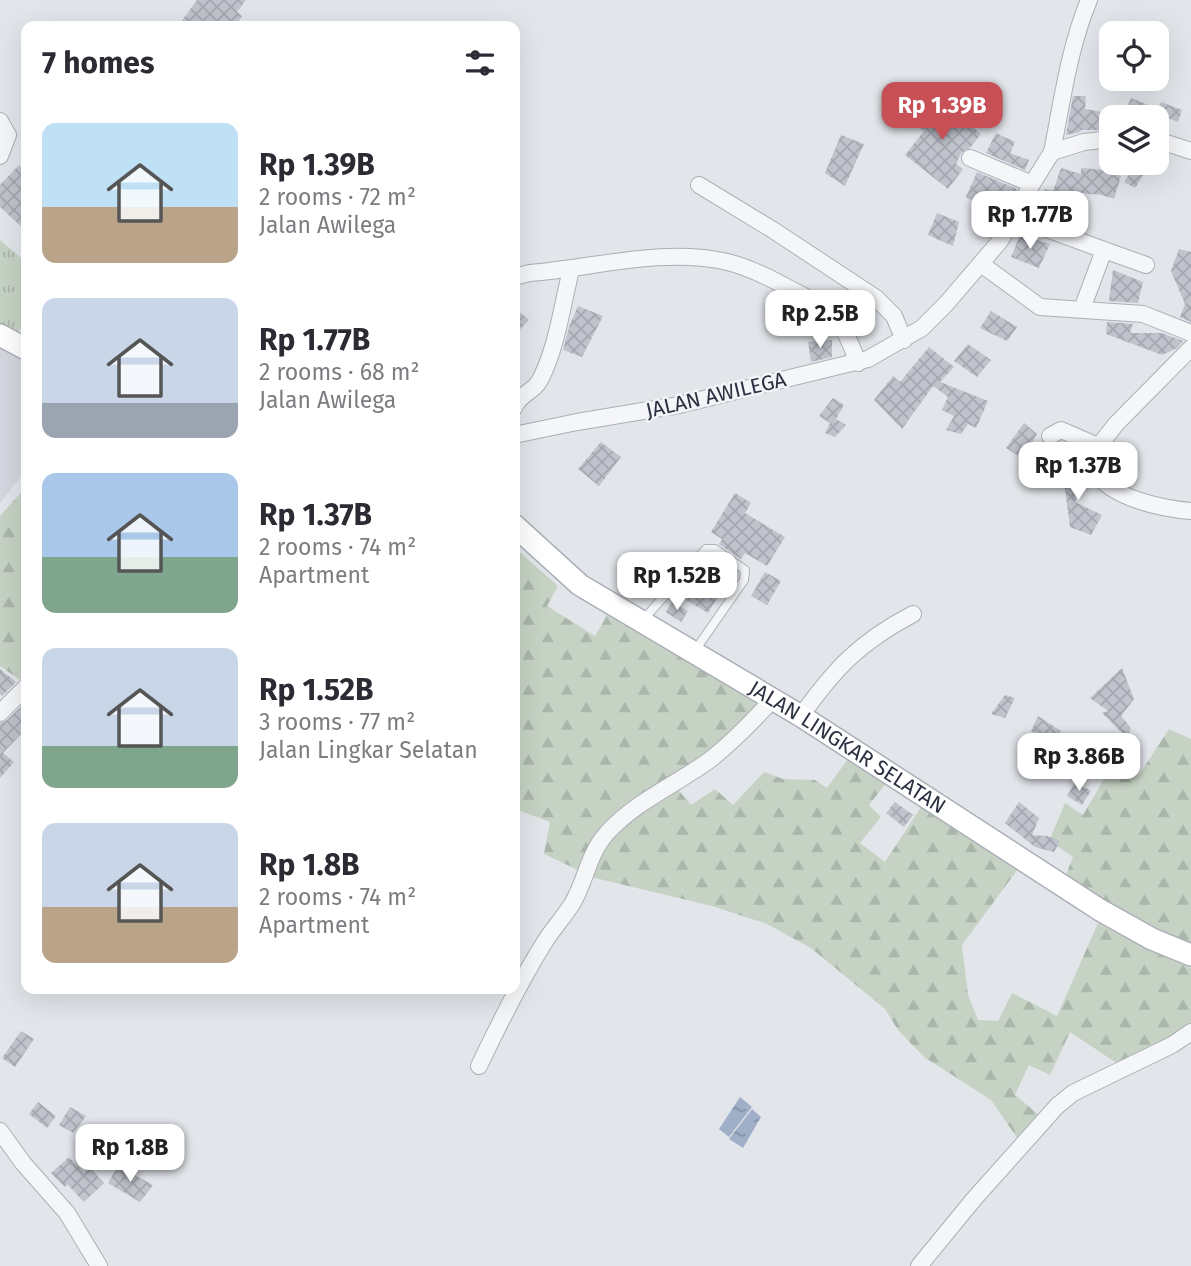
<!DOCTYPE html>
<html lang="en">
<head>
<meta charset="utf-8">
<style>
  body { margin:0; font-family:"Fira Sans",sans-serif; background:#f7f7f7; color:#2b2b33; height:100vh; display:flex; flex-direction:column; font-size:26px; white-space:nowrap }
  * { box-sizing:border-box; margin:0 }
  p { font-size:23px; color:#7c7c81 }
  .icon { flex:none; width:38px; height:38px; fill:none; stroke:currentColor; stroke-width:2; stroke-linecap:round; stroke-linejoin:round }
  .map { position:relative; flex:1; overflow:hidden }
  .side { position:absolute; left:21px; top:21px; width:499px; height:973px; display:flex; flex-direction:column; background:#fff; border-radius:14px; box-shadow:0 7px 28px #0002 }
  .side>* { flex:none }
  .controls { position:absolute; left:1099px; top:21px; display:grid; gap:14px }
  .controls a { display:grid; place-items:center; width:70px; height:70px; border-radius:14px; background:#fff; box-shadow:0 7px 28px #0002; font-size:35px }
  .price { position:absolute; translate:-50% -60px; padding:0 16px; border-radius:14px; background:#fff; color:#222; font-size:23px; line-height:46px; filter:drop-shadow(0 2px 4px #0008) }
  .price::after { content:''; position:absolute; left:50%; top:42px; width:21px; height:16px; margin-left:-10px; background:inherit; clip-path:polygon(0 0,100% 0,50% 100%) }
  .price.current { background:#c74f56; color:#fff }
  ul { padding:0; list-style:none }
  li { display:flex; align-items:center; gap:21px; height:175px; padding:0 21px }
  li span { display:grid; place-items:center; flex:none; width:196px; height:140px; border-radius:14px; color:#555 }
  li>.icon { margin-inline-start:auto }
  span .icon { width:84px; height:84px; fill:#fffc; stroke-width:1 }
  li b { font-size:30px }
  h2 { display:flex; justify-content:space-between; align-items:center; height:84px; padding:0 21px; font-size:30px }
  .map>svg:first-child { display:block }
</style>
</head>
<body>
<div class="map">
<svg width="1191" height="1266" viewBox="0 0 1191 1266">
  <defs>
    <pattern id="grass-tufts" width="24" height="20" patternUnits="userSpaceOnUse" patternTransform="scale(1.75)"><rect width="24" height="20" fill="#c6d3c4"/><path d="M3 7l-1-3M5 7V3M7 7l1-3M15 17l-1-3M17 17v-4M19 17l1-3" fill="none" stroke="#aab6aa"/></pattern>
    <pattern id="forest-firs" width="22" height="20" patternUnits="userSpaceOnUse" patternTransform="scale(1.75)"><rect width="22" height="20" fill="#c6d3c4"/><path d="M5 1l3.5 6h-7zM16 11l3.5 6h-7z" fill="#aab6aa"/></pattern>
    <pattern id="water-ripples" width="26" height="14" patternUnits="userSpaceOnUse" patternTransform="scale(1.75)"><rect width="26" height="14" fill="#9fafc8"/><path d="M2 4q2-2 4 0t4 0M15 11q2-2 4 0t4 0" fill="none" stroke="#828fa4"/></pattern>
    <pattern id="building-cross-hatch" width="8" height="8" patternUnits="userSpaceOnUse" patternTransform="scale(1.75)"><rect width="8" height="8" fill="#c0c3cc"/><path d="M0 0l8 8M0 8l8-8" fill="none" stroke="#a5a8b0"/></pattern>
  </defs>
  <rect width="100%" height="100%" fill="#e2e5ea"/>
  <path fill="#d4d7df" d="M 0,343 L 26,357 L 26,470 L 0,503 Z"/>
  <path fill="url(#grass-tufts)" d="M 0,240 L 26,262 L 26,324 L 16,333 L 0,331 Z"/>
  <path fill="url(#forest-firs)" d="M 26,487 L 26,678 L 23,682 L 0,666 L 0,516 Z
    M 514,547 L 558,586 L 547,606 L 595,636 L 609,612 L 764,703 L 733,732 L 670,780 L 691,805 L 715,789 L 733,805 L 764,772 L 783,779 L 815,780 L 827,788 L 850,756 L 887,782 L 869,805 L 881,817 L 860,843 L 885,862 L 923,804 L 1018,869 L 962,945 L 968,995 L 978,1020 L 998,1021 L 1012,993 L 1057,1016 L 1098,923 L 1149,950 L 1191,968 L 1191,1026 L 1182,1034 L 1118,1064 L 1070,1032 L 1050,1075 L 1029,1065 L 1015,1095 L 1040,1116 L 1018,1139 L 991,1100 L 924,1057 L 898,1030 L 885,1009 L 811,948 L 767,924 L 712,906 L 595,878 L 544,854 L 550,822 L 515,809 Z
    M 1169,729 L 1191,739 L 1191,946 L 1152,929 L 1065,877 L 1073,857 L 1049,841 L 1065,803 L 1083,815 L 1115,760 L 1139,775 Z"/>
  <path fill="url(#water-ripples)" d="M 740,1097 L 752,1107 L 729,1137 L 719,1129 Z
    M 752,1109 L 761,1117 L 743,1148 L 729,1139 Z"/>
  <path fill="url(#building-cross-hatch)" d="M 197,0 L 246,0 L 237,12 L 242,16 L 235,26 L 178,26 Z
    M 935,96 L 981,134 L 970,148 L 961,153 L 956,164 L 963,169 L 948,189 L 905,155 L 924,131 L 913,122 Z
    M 1073,96 L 1086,96 L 1085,109 L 1102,112 L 1100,130 L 1081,130 L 1080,132 L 1066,135 Z
    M 1131,98 L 1158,109 L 1161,102 L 1182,110 L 1178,122 L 1165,117 L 1133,117 L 1136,111 L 1127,107 Z
    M 996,133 L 1015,142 L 1010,153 L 1029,160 L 1025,170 L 986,153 Z
    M 841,135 L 864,144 L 845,186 L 825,173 Z
    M 1136,163 L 1147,169 L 1135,188 L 1124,182 Z
    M 19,165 L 26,172 L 26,231 L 0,207 L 0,185 Z
    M 1061,168 L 1081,174 L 1081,168 L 1106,170 L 1121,176 L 1114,199 L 1102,195 L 1076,193 L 1066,225 L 1036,214 L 1045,189 L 1053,191 Z
    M 977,172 L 1017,189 L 1002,215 L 966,197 Z
    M 937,213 L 959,222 L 953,246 L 928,235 Z
    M 1020,235 L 1050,244 L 1039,268 L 1011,257 Z
    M 1179,249 L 1191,252 L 1191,322 L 1180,317 L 1185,304 L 1171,271 Z
    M 1113,270 L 1143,282 L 1138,303 L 1109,301 Z
    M 578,306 L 603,316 L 582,357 L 563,350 L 570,324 Z
    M 514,307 L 529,320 L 514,336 Z
    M 991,311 L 1017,327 L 1007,341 L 980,328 Z
    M 1107,322 L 1133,324 L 1130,333 L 1162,333 L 1183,341 L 1177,348 L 1162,355 L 1106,334 Z
    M 832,340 L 832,357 L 811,362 L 808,342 Z
    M 968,344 L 991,360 L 977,377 L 954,361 Z
    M 929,347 L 954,367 L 940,382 L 988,401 L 976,428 L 968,424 L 961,434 L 946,430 L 954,416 L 942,410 L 948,397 L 933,386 L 902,429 L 874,400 L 893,376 L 900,382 Z
    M 833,398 L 844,405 L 836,419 L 846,425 L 835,437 L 825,433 L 830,423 L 819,416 Z
    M 1024,423 L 1037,434 L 1023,459 L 1006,448 Z
    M 601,442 L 621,457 L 599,486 L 578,469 Z
    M 1062,466 L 1084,470 L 1086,476 L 1075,502 L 1102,515 L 1091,535 L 1070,527 Z
    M 735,493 L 751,503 L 745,513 L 785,537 L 767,566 L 745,553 L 741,559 L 719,544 L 722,539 L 711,532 Z
    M 713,556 L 734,570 L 708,613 L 686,600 Z
    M 765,572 L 781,581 L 767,605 L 751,596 Z
    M 672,602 L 688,611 L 681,622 L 666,612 Z
    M 1122,668 L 1134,699 L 1121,716 L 1131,728 L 1127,738 L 1102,713 L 1108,711 L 1090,698 Z
    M 0,669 L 16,682 L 2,696 L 0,694 Z
    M 1005,695 L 1015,698 L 1005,718 L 991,714 Z
    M 26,702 L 26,729 L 3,753 L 14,762 L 0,778 L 0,723 L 7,720 Z
    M 1038,716 L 1061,731 L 1050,741 L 1031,731 Z
    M 1075,782 L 1091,791 L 1082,805 L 1067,796 Z
    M 895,802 L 913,815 L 904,827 L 886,813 Z
    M 1019,802 L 1039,818 L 1032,835 L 1047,836 L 1060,841 L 1054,852 L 1035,847 L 1005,823 Z
    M 21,1031 L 34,1039 L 15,1067 L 2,1058 Z
    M 38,1102 L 56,1116 L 47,1128 L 29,1114 Z
    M 70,1107 L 86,1116 L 73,1133 L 59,1125 Z
    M 69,1157 L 84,1172 L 89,1167 L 104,1183 L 84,1202 L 67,1184 L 65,1187 L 51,1173 Z
    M 118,1166 L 153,1185 L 140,1202 L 108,1183 Z"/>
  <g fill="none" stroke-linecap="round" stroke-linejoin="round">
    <g stroke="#abafb7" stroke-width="10">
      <path id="lane" d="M 643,620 L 706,549 L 715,549 L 745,570 L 744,580 L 694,652"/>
    </g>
    <g stroke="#abafb7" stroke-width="18">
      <path id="street" d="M 0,121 L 8,135 L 0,156
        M 1157,140 L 1191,151
        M 1052,152 C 1062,102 1069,48 1089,0
        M 970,158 L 1032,184
        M 699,185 L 773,230 L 876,298 L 894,316 L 904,340
        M 1014,217 L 1104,250 L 1082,309
        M 1104,250 L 1146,265
        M 981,264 L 1040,307 L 1143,314 L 1191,333
        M 514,277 L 530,273 C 593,268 660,248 723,261 C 743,265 764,275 783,285 C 802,296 827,305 840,324 C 848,335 853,350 858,363
        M 1191,348 L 1116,424 L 1092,455 C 1093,459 1093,467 1095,471 C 1109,498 1164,509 1191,511
        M 514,408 C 519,394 534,392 540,380 C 557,347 562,306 571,270
        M 514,435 L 577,422 L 679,405 L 868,359 L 922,328 L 946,304 L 1000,241 L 1032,184 L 1052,152 L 1084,142 L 1111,139
        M 1050,436 L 1061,430 L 1098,446
        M 0,713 L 26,687
        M 801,716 C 835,668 860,642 913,614
        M 479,1066 C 499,1024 519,983 544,943 C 552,930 563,918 572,904 C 586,881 588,854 607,833 C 635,802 673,786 707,762 C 731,744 752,722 772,700
        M 0,1131 L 23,1163 L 67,1213 L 99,1266
        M 919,1266 L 974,1199 L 1057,1106 L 1073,1093 L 1172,1045 L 1191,1032"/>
    </g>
    <g stroke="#abafb7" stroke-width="24">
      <g id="secondary">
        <path d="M 0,335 L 26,349"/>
        <path id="s1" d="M 514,525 L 580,585 L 801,716 L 1100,910 L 1152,939 L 1191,955"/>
      </g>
    </g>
    <use href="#lane" stroke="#f5f6f8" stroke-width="8"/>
    <use href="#street" stroke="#f5f6f8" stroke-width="16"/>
    <use href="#secondary" stroke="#fff" stroke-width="21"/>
  </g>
  <g text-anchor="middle" stroke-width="5" stroke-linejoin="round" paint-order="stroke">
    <g font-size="21" fill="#2b3141" stroke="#f2f4f7">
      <text transform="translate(716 395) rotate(-13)" y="7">JALAN AWILEGA</text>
      <text dy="7" stroke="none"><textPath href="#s1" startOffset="402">JALAN LINGKAR SELATAN</textPath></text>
    </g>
  </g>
</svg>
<div class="controls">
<a><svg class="icon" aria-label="locate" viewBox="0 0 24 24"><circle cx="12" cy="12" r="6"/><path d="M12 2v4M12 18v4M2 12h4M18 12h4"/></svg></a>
<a><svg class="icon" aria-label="layers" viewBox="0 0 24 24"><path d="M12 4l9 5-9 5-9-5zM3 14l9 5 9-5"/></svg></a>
</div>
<b class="price current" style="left:942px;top:142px">Rp 1.39B</b>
<b class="price" style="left:1030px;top:251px">Rp 1.77B</b>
<b class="price" style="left:820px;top:350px">Rp 2.5B</b>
<b class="price" style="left:1078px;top:502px">Rp 1.37B</b>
<b class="price" style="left:677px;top:612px">Rp 1.52B</b>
<b class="price" style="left:1079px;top:793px">Rp 3.86B</b>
<b class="price" style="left:130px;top:1184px">Rp 1.8B</b>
<section class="side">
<h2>7 homes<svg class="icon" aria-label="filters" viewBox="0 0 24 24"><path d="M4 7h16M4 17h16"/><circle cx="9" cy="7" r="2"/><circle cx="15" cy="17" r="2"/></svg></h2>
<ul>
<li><span style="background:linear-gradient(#bfe0f5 60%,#b9a48a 0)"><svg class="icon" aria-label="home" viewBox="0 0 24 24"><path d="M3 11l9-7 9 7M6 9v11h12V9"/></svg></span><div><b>Rp 1.39B</b><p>2 rooms · 72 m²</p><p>Jalan Awilega</p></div></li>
<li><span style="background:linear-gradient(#c9d6e8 75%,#9aa5b1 0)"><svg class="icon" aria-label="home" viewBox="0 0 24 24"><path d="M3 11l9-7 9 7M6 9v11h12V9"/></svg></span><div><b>Rp 1.77B</b><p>2 rooms · 68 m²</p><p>Jalan Awilega</p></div></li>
<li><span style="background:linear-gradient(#a9c7e8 60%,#7fa58c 0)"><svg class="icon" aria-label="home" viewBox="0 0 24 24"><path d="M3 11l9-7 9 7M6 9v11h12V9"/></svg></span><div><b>Rp 1.37B</b><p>2 rooms · 74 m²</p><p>Apartment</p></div></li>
<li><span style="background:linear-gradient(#c9d6e8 70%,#7fa58c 0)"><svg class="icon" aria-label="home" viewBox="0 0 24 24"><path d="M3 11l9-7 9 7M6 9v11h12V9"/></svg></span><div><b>Rp 1.52B</b><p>3 rooms · 77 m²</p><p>Jalan Lingkar Selatan</p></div></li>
<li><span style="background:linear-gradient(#c9d6e8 60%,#b9a48a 0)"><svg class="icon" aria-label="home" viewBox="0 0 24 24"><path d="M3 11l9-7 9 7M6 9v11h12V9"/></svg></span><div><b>Rp 1.8B</b><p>2 rooms · 74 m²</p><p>Apartment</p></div></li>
</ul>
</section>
</div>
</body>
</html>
